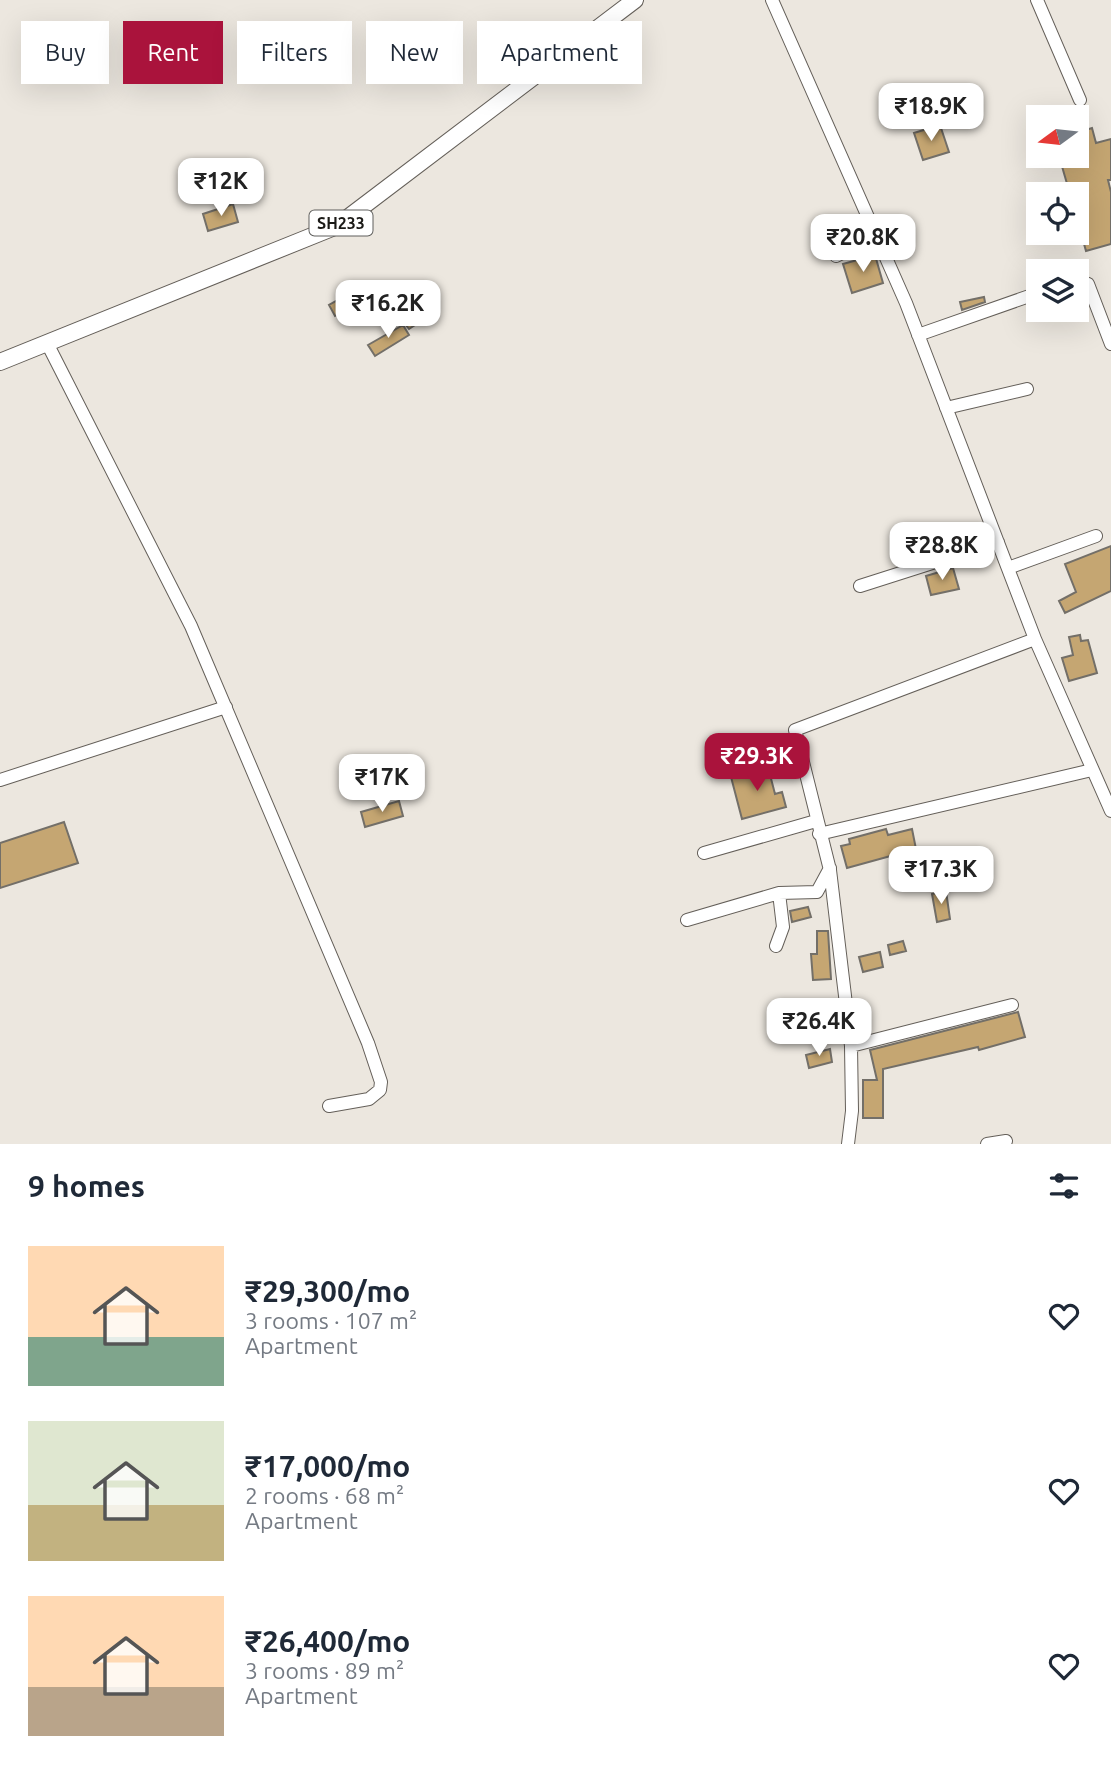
<!DOCTYPE html>
<html lang="en">
<head>
<meta charset="utf-8">
<style>
  body { margin:0; font-family:Ubuntu,sans-serif; background:#f6f6f7; color:#1f2937; height:100vh; display:flex; flex-direction:column; font-size:26px; white-space:nowrap }
  * { box-sizing:border-box; margin:0 }
  p { font-size:23px; color:#747a83 }
  .icon { flex:none; width:38px; height:38px; fill:none; stroke:currentColor; stroke-width:2; stroke-linecap:round; stroke-linejoin:round }
  .map { position:relative; height:1144px; overflow:hidden }
  .drawer { display:flex; flex-direction:column; background:#fff; flex:1 }
  .drawer>* { flex:none }
  .guide { position:absolute; left:21px; top:21px; width:700px; height:63px; display:flex; gap:14px }
  .needle { width:46px; rotate:255deg }
  .buttons { position:absolute; left:1026px; top:105px; display:grid; gap:14px }
  .buttons a { display:grid; place-items:center; width:63px; height:63px; border-radius:0px; background:#fff; box-shadow:0 7px 28px #0002; font-size:35px }
  .price { position:absolute; translate:-50% -60px; padding:0 16px; border-radius:14px; background:#fff; color:#222; font-size:23px; line-height:46px; filter:drop-shadow(0 2px 4px #0008) }
  .price::after { content:''; position:absolute; left:50%; top:42px; width:21px; height:16px; margin-left:-10px; background:inherit; clip-path:polygon(0 0,100% 0,50% 100%) }
  .price.on { background:#aa133c; color:#fff }
  ul { padding:0; list-style:none }
  li { display:flex; align-items:center; gap:21px; height:175px; padding:0 28px }
  li span { display:grid; place-items:center; flex:none; width:196px; height:140px; border-radius:0px; color:#555 }
  li>.icon { margin-inline-start:auto }
  span .icon { width:84px; height:84px; fill:#fffc; stroke-width:1 }
  li b { font-size:30px }
  h2 { display:flex; justify-content:space-between; align-items:center; height:84px; padding:0 28px; font-size:30px }
  .pill { padding:0 24px; border-radius:0px; background:#fff; box-shadow:0 7px 28px #0002; font-size:24px; line-height:63px }
  .pill.on { background:#aa133c; color:#fff }
  .map>svg:first-child { display:block }
</style>
</head>
<body>
<div class="map">
<svg width="1111" height="1144" viewBox="0 0 1111 1144">
  <rect width="100%" height="100%" fill="#ece7df"/>
  <path fill="#c5a672" stroke="#736f68" stroke-width="2" d="M 940,125 L 949,152 L 923,160 L 914,133 Z
    M 1092,128 L 1096,143 L 1111,139 L 1111,180 L 1108,180 L 1111,192 L 1111,244 L 1086,251 L 1076,215 L 1076,194 L 1070,194 L 1059,156 L 1076,156 L 1076,133 Z
    M 233,204 L 238,222 L 208,231 L 203,214 Z
    M 875,255 L 883,283 L 852,293 L 843,264 Z
    M 352,292 L 358,303 L 335,316 L 329,305 Z
    M 984,297 L 985,302 L 962,310 L 960,302 Z
    M 410,313 L 418,323 L 409,329 L 402,320 Z
    M 403,325 L 409,335 L 375,356 L 368,345 Z
    M 1111,546 L 1111,591 L 1065,613 L 1059,601 L 1076,592 L 1065,564 Z
    M 953,568 L 959,589 L 931,595 L 926,576 Z
    M 1080,635 L 1081,641 L 1088,640 L 1097,673 L 1069,681 L 1062,658 L 1073,655 L 1069,637 Z
    M 768,767 L 775,794 L 782,792 L 786,807 L 742,819 L 731,777 Z
    M 399,801 L 403,816 L 365,827 L 361,812 Z
    M 64,822 L 78,863 L 0,888 L 0,843 Z
    M 886,829 L 888,835 L 912,829 L 916,849 L 847,868 L 841,846 L 850,844 L 849,839 Z
    M 946,891 L 950,919 L 937,922 L 932,894 Z
    M 808,907 L 811,917 L 792,922 L 790,911 Z
    M 817,931 L 828,931 L 831,979 L 813,980 L 811,954 L 817,954 Z
    M 903,941 L 906,951 L 890,955 L 888,945 Z
    M 880,952 L 883,967 L 863,972 L 859,957 Z
    M 1018,1012 L 1025,1037 L 979,1050 L 978,1047 L 883,1069 L 883,1118 L 863,1118 L 863,1080 L 877,1080 L 870,1050 Z
    M 830,1049 L 832,1062 L 809,1068 L 806,1055 Z"/>
  <g fill="none" stroke-linecap="round" stroke-linejoin="round">
    <g stroke="#645f59" stroke-width="14">
      <path id="minor" d="M 772,0 L 906,303 L 1035,639 L 795,730 L 830,870 L 851,1046 L 852,1111 L 848,1144
        M 1037,0 L 1080,100
        M 836,256 L 877,236
        M 1076,280 L 1088,284 L 1111,344
        M 918,335 L 1038,293
        M 47,343 L 191,626 L 368,1043 L 381,1082 L 380,1090 L 369,1099 L 329,1106
        M 946,408 L 1027,389
        M 1008,568 L 1096,536
        M 860,586 L 998,542
        M 1035,639 L 1111,811
        M 720,771 L 799,749
        M 0,780 L 226,707
        M 819,834 L 1092,770
        M 704,853 L 816,821
        M 687,920 L 779,893 L 817,892 L 830,868
        M 776,946 L 783,927 L 779,893
        M 851,1046 L 1012,1005
        M 987,1144 L 1006,1141"/>
    </g>
    <g stroke="#645f59" stroke-width="18">
      <path id="major" d="M 0,362 L 337,226 L 635,0"/>
    </g>
    <use href="#minor" stroke="#fff" stroke-width="12"/>
    <use href="#major" stroke="#fff" stroke-width="16"/>
  </g>
  <g text-anchor="middle" stroke-width="6" stroke-linejoin="round" paint-order="stroke">
    <rect fill="#fff" stroke="#5f5f5d" stroke-width="2" x="309.5" y="210.5" width="63" height="25" rx="5"/>
    <g font-size="16" font-weight="bold" fill="#1b1a17">
      <text x="341" y="229">SH233</text>
    </g>
  </g>
</svg>
<div class="buttons">
<a><svg class="needle" viewBox="-14 -14 28 28"><path d="M0-13l5 13h-10z" fill="#e53935"/><path d="M0 13l5-13h-10z" fill="#747a83"/></svg></a>
<a><svg class="icon" aria-label="locate" viewBox="0 0 24 24"><circle cx="12" cy="12" r="6"/><path d="M12 2v4M12 18v4M2 12h4M18 12h4"/></svg></a>
<a><svg class="icon" aria-label="layers" viewBox="0 0 24 24"><path d="M12 4l9 5-9 5-9-5zM3 14l9 5 9-5"/></svg></a>
</div>
<b class="price" style="left:931px;top:143px">₹18.9K</b>
<b class="price" style="left:221px;top:218px">₹12K</b>
<b class="price" style="left:863px;top:274px">₹20.8K</b>
<b class="price" style="left:388px;top:340px">₹16.2K</b>
<b class="price" style="left:942px;top:582px">₹28.8K</b>
<b class="price on" style="left:757px;top:793px">₹29.3K</b>
<b class="price" style="left:382px;top:814px">₹17K</b>
<b class="price" style="left:941px;top:906px">₹17.3K</b>
<b class="price" style="left:819px;top:1058px">₹26.4K</b>
<div class="guide">
<a class="pill">Buy</a>
<a class="pill on">Rent</a>
<a class="pill">Filters</a>
<a class="pill">New</a>
<a class="pill">Apartment</a>
</div>
</div>
<section class="drawer">
<h2>9 homes<svg class="icon" aria-label="filters" viewBox="0 0 24 24"><path d="M4 7h16M4 17h16"/><circle cx="9" cy="7" r="2"/><circle cx="15" cy="17" r="2"/></svg></h2>
<ul>
<li><span style="background:linear-gradient(#ffd9b3 65%,#7fa58c 0)"><svg class="icon" aria-label="home" viewBox="0 0 24 24"><path d="M3 11l9-7 9 7M6 9v11h12V9"/></svg></span><div><b>₹29,300/mo</b><p>3 rooms · 107 m²</p><p>Apartment</p></div><svg class="icon" aria-label="heart" viewBox="0 0 24 24"><path d="M12 20l-8-8c-3-5 5-10 8-4 3-6 11-1 8 4z"/></svg></li>
<li><span style="background:linear-gradient(#dfe7d0 60%,#c2b280 0)"><svg class="icon" aria-label="home" viewBox="0 0 24 24"><path d="M3 11l9-7 9 7M6 9v11h12V9"/></svg></span><div><b>₹17,000/mo</b><p>2 rooms · 68 m²</p><p>Apartment</p></div><svg class="icon" aria-label="heart" viewBox="0 0 24 24"><path d="M12 20l-8-8c-3-5 5-10 8-4 3-6 11-1 8 4z"/></svg></li>
<li><span style="background:linear-gradient(#ffd9b3 65%,#b9a48a 0)"><svg class="icon" aria-label="home" viewBox="0 0 24 24"><path d="M3 11l9-7 9 7M6 9v11h12V9"/></svg></span><div><b>₹26,400/mo</b><p>3 rooms · 89 m²</p><p>Apartment</p></div><svg class="icon" aria-label="heart" viewBox="0 0 24 24"><path d="M12 20l-8-8c-3-5 5-10 8-4 3-6 11-1 8 4z"/></svg></li>
</ul>
</section>
</body>
</html>
